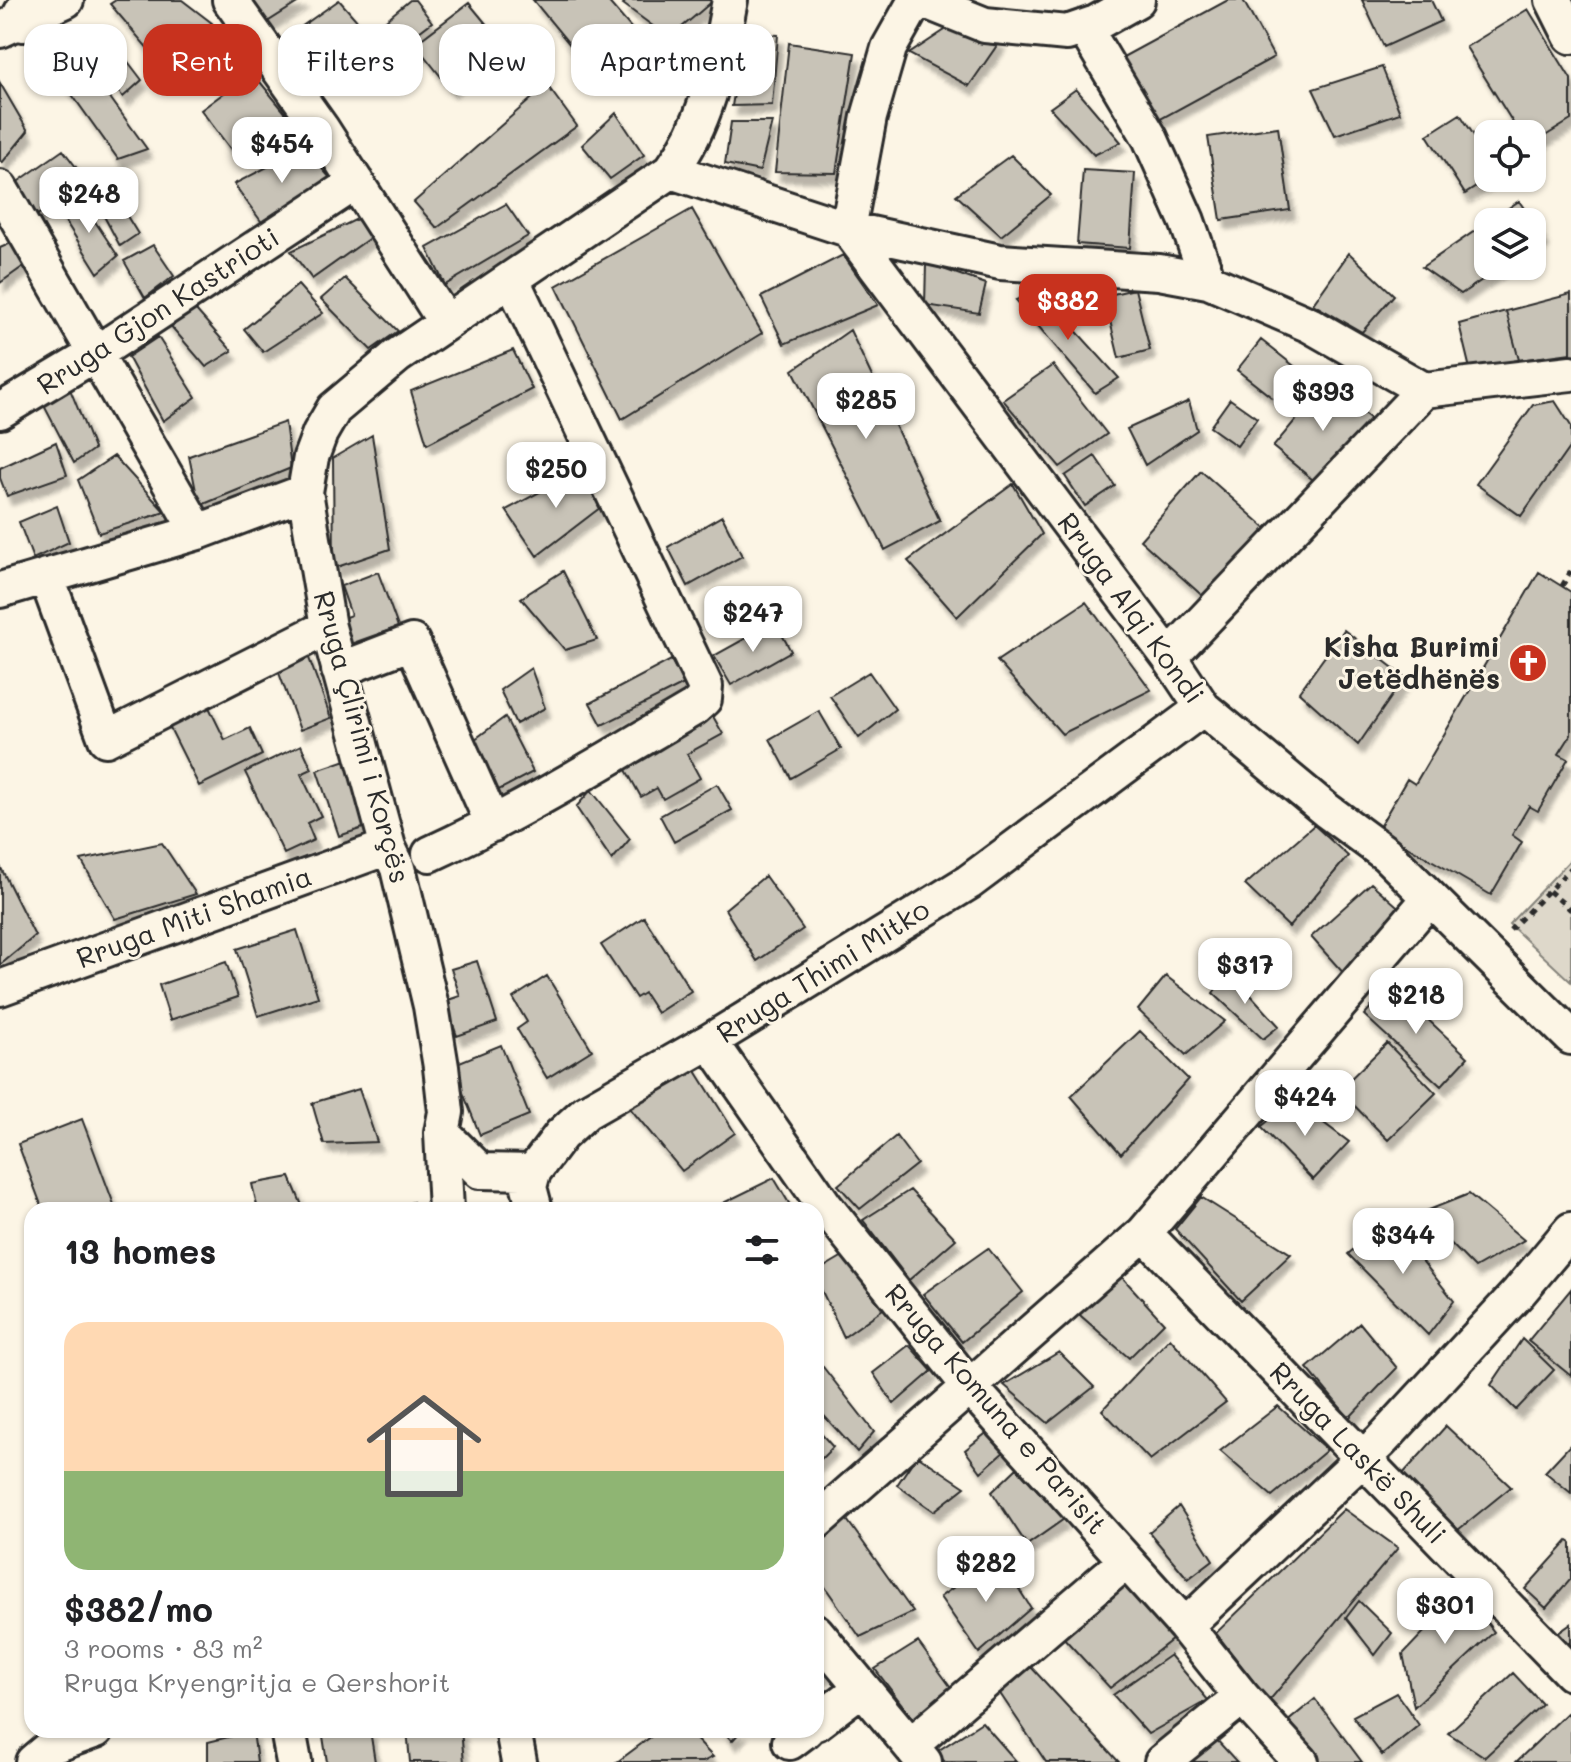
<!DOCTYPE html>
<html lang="en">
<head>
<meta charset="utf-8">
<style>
  body { margin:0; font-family:Mali,sans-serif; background:#f2f2f2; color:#202124; height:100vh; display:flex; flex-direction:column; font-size:30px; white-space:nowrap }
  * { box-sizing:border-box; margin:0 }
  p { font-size:26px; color:#757577 }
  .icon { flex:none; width:44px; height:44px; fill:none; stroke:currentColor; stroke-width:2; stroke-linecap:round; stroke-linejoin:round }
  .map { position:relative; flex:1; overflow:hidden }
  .panel { position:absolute; left:24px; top:1202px; width:800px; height:536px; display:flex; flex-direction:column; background:#fff; border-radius:24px; box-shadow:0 2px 6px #0004 }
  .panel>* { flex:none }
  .top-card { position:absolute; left:24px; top:24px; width:800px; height:72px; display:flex; gap:16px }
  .controls { position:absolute; left:1474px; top:120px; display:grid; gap:16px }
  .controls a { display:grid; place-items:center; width:72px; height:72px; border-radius:16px; background:#fff; box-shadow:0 2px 6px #0004; font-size:40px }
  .price { position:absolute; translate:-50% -68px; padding:0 18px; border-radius:16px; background:#fff; color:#222; font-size:26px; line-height:52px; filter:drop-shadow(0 2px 4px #0008) }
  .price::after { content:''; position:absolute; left:50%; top:48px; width:24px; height:18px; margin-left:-12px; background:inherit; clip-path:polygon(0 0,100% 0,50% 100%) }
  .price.current { background:#c8321e; color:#fff }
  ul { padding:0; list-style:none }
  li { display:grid; align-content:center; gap:16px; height:424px; padding:0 40px }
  li span { display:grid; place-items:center; height:248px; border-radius:24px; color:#555 }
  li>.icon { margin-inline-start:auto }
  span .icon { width:144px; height:144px; fill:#fffc; stroke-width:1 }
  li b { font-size:34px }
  h2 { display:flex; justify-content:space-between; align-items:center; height:96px; padding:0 40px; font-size:34px }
  .tag { padding:0 28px; border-radius:24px; background:#fff; box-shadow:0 2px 6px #0004; font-size:28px; line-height:72px }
  .tag.current { background:#c8321e; color:#fff }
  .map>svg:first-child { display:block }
</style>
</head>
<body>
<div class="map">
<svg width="1571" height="1762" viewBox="0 0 1571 1762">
  <defs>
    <filter id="shadow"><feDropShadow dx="5" dy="9" stdDeviation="2" flood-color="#0004"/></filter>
  </defs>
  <rect width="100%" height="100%" fill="#fcf5e5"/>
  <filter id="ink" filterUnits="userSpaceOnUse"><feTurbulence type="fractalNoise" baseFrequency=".0125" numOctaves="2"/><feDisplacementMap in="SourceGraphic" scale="16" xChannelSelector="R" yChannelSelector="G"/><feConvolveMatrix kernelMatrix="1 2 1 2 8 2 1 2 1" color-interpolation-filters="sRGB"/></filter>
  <g filter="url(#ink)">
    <path fill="#ded8ca" stroke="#84827a" stroke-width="2" d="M 1571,859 L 1571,982 L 1509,924 Z"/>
    <path fill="#c8c3b7" stroke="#2b2b2b" stroke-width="2" filter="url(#shadow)" d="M 116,0 L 182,0 L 212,23 L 160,63 L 110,4 Z
      M 251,0 L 302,0 L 264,24 Z
      M 339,0 L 360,24 L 297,69 L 277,44 Z
      M 410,0 L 415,0 L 432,22 L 360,77 L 340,58 Z
      M 533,0 L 607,0 L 645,44 L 598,79 Z
      M 627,0 L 714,0 L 669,38 L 623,4 Z
      M 1228,0 L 1243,0 L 1274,57 L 1157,121 L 1123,57 Z
      M 1362,0 L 1431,0 L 1441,21 L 1384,47 Z
      M 469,3 L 502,43 L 450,88 L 415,44 Z
      M 1528,9 L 1571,79 L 1571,120 L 1532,144 L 1532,134 L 1520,134 L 1466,47 Z
      M 951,26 L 1000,41 L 969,86 L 909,54 Z
      M 744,33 L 778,35 L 772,105 L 732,106 Z
      M 110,38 L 142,80 L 123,97 L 88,53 Z
      M 789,43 L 855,53 L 836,173 L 775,172 Z
      M 78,53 L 147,149 L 118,159 L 53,68 Z
      M 1382,67 L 1400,113 L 1335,135 L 1313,89 Z
      M 252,72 L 287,115 L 232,151 L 201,110 Z
      M 0,83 L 28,131 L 2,163 L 0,160 Z
      M 547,85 L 577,126 L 437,228 L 414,202 Z
      M 1076,89 L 1121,142 L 1094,155 L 1050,108 Z
      M 616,113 L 644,155 L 610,179 L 582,145 Z
      M 1460,114 L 1488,157 L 1488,178 L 1490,178 L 1465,194 L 1427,135 Z
      M 731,122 L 772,122 L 760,171 L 725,164 Z
      M 1278,127 L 1290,210 L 1221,220 L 1208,137 Z
      M 304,148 L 331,179 L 263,224 L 234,184 Z
      M 63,150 L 89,184 L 32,218 L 16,183 Z
      M 1011,155 L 1051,195 L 1001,236 L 956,195 Z
      M 1083,170 L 1135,173 L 1130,248 L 1077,244 Z
      M 106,182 L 138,234 L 120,246 L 91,192 Z
      M 80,199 L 118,256 L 98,273 L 59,211 Z
      M 1519,201 L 1544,238 L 1532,246 L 1532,222 L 1488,222 Z
      M 506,204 L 528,236 L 445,285 L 427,248 Z
      M 692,209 L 762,333 L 622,419 L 556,286 Z
      M 357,219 L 371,237 L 312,279 L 291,251 Z
      M 1488,222 L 1488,266 L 1503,266 L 1461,294 L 1422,267 Z
      M 18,240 L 28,263 L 0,283 L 0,248 Z
      M 153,245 L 174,276 L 145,298 L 124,261 Z
      M 1349,253 L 1394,295 L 1362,332 L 1313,304 Z
      M 843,255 L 878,305 L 784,344 L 761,297 Z
      M 926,263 L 986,284 L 979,313 L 925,305 Z
      M 345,278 L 398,331 L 371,350 L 321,299 Z
      M 298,285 L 323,313 L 263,352 L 244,329 Z
      M 1135,289 L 1150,350 L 1119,358 L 1104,296 Z
      M 1040,291 L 1119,378 L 1095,393 L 1016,300 Z
      M 1571,294 L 1571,353 L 1519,360 L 1506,311 Z
      M 189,302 L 232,351 L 206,367 L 163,317 Z
      M 1506,311 L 1519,360 L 1470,369 L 1459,324 Z
      M 850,330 L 940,521 L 885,550 L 793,370 Z
      M 158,337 L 196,397 L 163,421 L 128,357 Z
      M 1261,340 L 1303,373 L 1279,403 L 1237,370 Z
      M 513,350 L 532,389 L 427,444 L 411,391 Z
      M 1053,365 L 1107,434 L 1060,467 L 1003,400 Z
      M 1327,382 L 1372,420 L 1318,484 L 1273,447 Z
      M 70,389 L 94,449 L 74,463 L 39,396 Z
      M 1230,399 L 1257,418 L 1237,446 L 1210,427 Z
      M 1189,401 L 1197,430 L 1145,465 L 1127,429 Z
      M 1555,401 L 1571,426 L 1571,445 L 1521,516 L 1476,484 L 1533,405 Z
      M 285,422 L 291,468 L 199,506 L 189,456 Z
      M 372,435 L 390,549 L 334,568 L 333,458 Z
      M 56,442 L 67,475 L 7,496 L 0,478 L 0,468 Z
      M 114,456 L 165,512 L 99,533 L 78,480 Z
      M 1095,456 L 1115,486 L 1085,506 L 1065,476 Z
      M 584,468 L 605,504 L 537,556 L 506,510 Z
      M 1201,471 L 1268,530 L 1206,599 L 1140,540 Z
      M 1013,484 L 1042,534 L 957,617 L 908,561 Z
      M 57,506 L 69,542 L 33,559 L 19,522 Z
      M 722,516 L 742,556 L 688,586 L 668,547 Z
      M 563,571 L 597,640 L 565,650 L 521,598 Z
      M 378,572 L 398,627 L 345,646 L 335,621 L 351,615 L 341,586 Z
      M 1539,572 L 1571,592 L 1571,735 L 1559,754 L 1568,759 L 1538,811 L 1529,806 L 1512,835 L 1522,842 L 1491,895 L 1378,829 L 1407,779 L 1415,784 Z
      M 1086,602 L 1151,690 L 1062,734 L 997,661 Z
      M 775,622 L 791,651 L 731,685 L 714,656 Z
      M 1344,630 L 1405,677 L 1358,745 L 1299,692 Z
      M 306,650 L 331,718 L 300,730 L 275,662 Z
      M 671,660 L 684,684 L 602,725 L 590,703 Z
      M 531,668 L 545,708 L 516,724 L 500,690 Z
      M 869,672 L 895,709 L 859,738 L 830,696 Z
      M 206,701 L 225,740 L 250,728 L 262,755 L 199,786 L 166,720 Z
      M 710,711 L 723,734 L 687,754 L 700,778 L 663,799 L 657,788 L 641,797 L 621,761 Z
      M 819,711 L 841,749 L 791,778 L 770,739 Z
      M 505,717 L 533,772 L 495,792 L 467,745 Z
      M 301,745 L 312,769 L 301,774 L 321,816 L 307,823 L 314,840 L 284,854 L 245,772 Z
      M 346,760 L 369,826 L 339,836 L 317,770 Z
      M 717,784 L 732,810 L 674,842 L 660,816 Z
      M 591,790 L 630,839 L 612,860 L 576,807 Z
      M 1314,825 L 1348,856 L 1289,927 L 1245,885 Z
      M 162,843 L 196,894 L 115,919 L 81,860 Z
      M 0,866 L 35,936 L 0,965 Z
      M 765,876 L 803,929 L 757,961 L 725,909 Z
      M 1371,883 L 1404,912 L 1346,976 L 1311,937 Z
      M 644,917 L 691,991 L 657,1013 L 644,993 L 636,998 L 601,945 Z
      M 297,930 L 318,997 L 258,1016 L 237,949 Z
      M 477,961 L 497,1022 L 457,1036 L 445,1001 L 460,996 L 451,969 Z
      M 226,962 L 238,997 L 170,1020 L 159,985 Z
      M 1229,971 L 1279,1026 L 1263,1039 L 1213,993 Z
      M 547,976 L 592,1050 L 547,1078 L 517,1029 L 527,1022 L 513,998 Z
      M 1166,976 L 1225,1021 L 1186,1055 L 1138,1010 Z
      M 1391,985 L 1468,1057 L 1441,1086 L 1364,1015 Z
      M 1140,1031 L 1188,1079 L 1121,1154 L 1071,1096 Z
      M 1387,1043 L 1436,1093 L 1388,1140 L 1339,1090 Z
      M 501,1045 L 529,1115 L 480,1135 L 452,1065 Z
      M 686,1055 L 735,1133 L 682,1171 L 624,1101 Z
      M 359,1089 L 377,1142 L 324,1144 L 312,1103 Z
      M 1293,1100 L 1349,1142 L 1313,1180 L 1261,1127 Z
      M 82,1119 L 116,1210 L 43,1210 L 18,1144 Z
      M 896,1136 L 917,1164 L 860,1209 L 838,1185 Z
      M 290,1177 L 304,1210 L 258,1210 L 252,1184 Z
      M 774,1178 L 790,1205 L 782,1210 L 709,1210 Z
      M 910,1190 L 956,1239 L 909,1280 L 863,1220 Z
      M 1469,1194 L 1524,1240 L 1475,1268 L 1421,1213 Z
      M 1201,1197 L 1291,1254 L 1241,1301 L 1175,1229 Z
      M 413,1202 L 415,1210 L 387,1210 Z
      M 1389,1219 L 1454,1301 L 1428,1335 L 1348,1254 Z
      M 988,1248 L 1023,1292 L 962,1342 L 923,1294 Z
      M 843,1256 L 883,1309 L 844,1337 L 816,1279 L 816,1272 Z
      M 1122,1277 L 1164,1323 L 1129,1358 L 1073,1309 Z
      M 1571,1289 L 1571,1376 L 1528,1341 Z
      M 1360,1323 L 1397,1368 L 1349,1418 L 1307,1368 Z
      M 1170,1338 L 1226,1402 L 1150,1460 L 1102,1410 Z
      M 1522,1339 L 1554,1370 L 1516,1410 L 1491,1385 Z
      M 909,1345 L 932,1371 L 894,1404 L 873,1373 Z
      M 1059,1352 L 1094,1387 L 1048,1423 L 1004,1385 Z
      M 816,1358 L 874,1432 L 857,1452 L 816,1407 Z
      M 1278,1406 L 1327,1450 L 1272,1496 L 1220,1451 Z
      M 1446,1426 L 1511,1487 L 1458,1530 L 1401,1476 Z
      M 816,1428 L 833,1447 L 816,1464 Z
      M 989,1431 L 1005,1451 L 981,1472 L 965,1450 Z
      M 1571,1444 L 1571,1493 L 1545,1472 Z
      M 917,1455 L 965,1487 L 934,1511 L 897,1485 Z
      M 1017,1468 L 1064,1519 L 1027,1545 L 992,1492 Z
      M 1179,1506 L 1213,1560 L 1188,1579 L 1149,1532 Z
      M 1344,1509 L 1398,1548 L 1269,1701 L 1216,1633 Z
      M 845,1517 L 913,1612 L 860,1637 L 816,1574 L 816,1547 Z
      M 1568,1541 L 1571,1543 L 1571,1579 L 1546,1608 L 1525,1589 Z
      M 998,1556 L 1031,1608 L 979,1653 L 940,1597 Z
      M 1125,1583 L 1173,1639 L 1110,1688 L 1061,1635 Z
      M 1463,1591 L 1494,1632 L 1414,1707 L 1403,1654 Z
      M 1359,1601 L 1392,1633 L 1375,1655 L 1346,1618 Z
      M 1571,1624 L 1571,1650 L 1557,1634 Z
      M 918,1642 L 958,1697 L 917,1724 L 875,1669 Z
      M 816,1653 L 829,1670 L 816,1681 Z
      M 1170,1655 L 1208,1700 L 1148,1734 L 1113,1695 Z
      M 1031,1667 L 1119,1762 L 1046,1762 L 999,1692 Z
      M 1513,1673 L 1542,1704 L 1485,1757 L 1448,1733 Z
      M 1396,1693 L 1419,1725 L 1382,1755 L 1353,1716 Z
      M 1315,1699 L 1362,1762 L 1317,1762 L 1286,1723 Z
      M 1567,1713 L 1571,1717 L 1571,1762 L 1516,1762 Z
      M 982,1722 L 1017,1762 L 945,1762 L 936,1752 Z
      M 322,1730 L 370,1730 L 375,1762 L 327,1762 Z
      M 407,1730 L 461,1730 L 464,1762 L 410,1762 Z
      M 660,1730 L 687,1730 L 713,1757 L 703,1762 L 617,1762 Z
      M 722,1730 L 742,1730 L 732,1741 Z
      M 253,1731 L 257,1762 L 208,1762 L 208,1742 Z
      M 1215,1738 L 1237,1762 L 1188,1762 Z"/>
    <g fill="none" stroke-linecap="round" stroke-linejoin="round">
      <g stroke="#2b2b2b" stroke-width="40">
        <path id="street" d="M 230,0 L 321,128 L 445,321
          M 916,0 L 889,48 L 869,117 L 848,229 L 1169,657 L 1203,708 L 1326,810 L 1386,854 L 1571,1037
          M 923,0 L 985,25 L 1067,33 L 1096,23 L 1137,0
          M 1553,0 L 1571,36
          M 1084,27 L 1150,138 L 1187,221 L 1208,281
          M 0,30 L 66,0
          M 671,171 L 848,229 L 1000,262 L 1159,272 L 1208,281 L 1310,325 L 1424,390 L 1571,373
          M 0,188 L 198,532
          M 0,411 L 95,354 L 356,182
          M 46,576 L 106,739 L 328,627
          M 0,590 L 198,532 L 305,492
          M 1169,657 L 1424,390
          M 339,670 L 412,642 L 493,824
          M 430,854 C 522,812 607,759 694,708 L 704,699 L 705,686 L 512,280
          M 0,988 L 388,847
          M 710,1041 L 825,1206 L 969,1386 L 1185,1626 L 1242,1697 L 1301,1762
          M 442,1133 L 480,1171 L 533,1172
          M 446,1210 L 442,1133 L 446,1112 L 441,1067 L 431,1006 L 398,868 L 388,847 L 328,627 L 305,492 L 311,457 L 320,433 L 334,409 L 397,356 L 671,171 C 710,118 718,62 730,0
          M 535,1210 L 529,1187 L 533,1172 L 561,1135 L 586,1112 L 710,1041 L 969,882 L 1203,708
          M 1144,1233 L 1571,1673
          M 816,1522 L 1144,1233 L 1430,898
          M 1185,1626 L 1381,1441 L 1519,1292 L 1571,1230
          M 816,1632 L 924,1762
          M 816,1723 L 862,1688
          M 288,1730 L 294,1762
          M 513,1730 L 519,1762
          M 790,1742 L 806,1730
          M 911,1745 L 1126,1561
          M 33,1762 L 52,1746 L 96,1730
          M 1162,1762 L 1242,1697"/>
      </g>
      <g stroke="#2b2b2b" stroke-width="50">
        <path id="secondary" d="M 24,19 L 34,0"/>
      </g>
      <path stroke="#2b2b2b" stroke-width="5" stroke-dasharray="6 6" stroke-linecap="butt" d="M 1562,586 L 1571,571
        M 1549,891 L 1571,910
        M 1510,930 L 1571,868"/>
      <use href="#street" stroke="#fcf5e5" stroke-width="34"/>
      <use href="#secondary" stroke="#fcf5e5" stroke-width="44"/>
    </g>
  </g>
  <defs>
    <g id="church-disc" transform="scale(2)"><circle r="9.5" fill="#c8321e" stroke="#fcf5e5"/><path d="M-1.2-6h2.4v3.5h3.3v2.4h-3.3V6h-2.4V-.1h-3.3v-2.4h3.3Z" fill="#fff"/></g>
  </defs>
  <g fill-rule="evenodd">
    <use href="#church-disc" x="1528" y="663"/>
  </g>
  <g text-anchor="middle" stroke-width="6" stroke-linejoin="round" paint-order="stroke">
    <g font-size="28" fill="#2b2b2b" stroke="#fcf5e5">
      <text transform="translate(158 311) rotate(-33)" y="10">Rruga Gjon Kastrioti</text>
      <text transform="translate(1131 608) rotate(54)" y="10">Rruga Alqi Kondi</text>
      <text transform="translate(362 737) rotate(75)" y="10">Rruga Çlirimi i Korçës</text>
      <text transform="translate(194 917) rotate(-20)" y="10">Rruga Miti Shamia</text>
      <text transform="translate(823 971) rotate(-32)" y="10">Rruga Thimi Mitko</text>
      <text transform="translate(996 1409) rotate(49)" y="10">Rruga Komuna e Parisit</text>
      <text transform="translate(1358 1453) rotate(46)" y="10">Rruga Laskë Shuli</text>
    </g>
    <g font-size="28" font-weight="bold" fill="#2b2b2b" stroke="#fcf5e5" text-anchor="end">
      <text x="1500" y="657">Kisha Burimi<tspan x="1500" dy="32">Jetëdhënës</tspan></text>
    </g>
  </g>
</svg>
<div class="controls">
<a><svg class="icon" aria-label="locate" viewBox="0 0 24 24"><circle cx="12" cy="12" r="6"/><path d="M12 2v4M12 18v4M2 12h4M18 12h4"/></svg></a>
<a><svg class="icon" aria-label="layers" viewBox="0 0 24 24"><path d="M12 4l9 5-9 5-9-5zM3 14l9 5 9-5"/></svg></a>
</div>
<b class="price" style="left:282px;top:185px">$454</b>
<b class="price" style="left:89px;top:235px">$248</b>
<b class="price current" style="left:1068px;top:342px">$382</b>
<b class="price" style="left:1323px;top:433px">$393</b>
<b class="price" style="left:866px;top:441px">$285</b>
<b class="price" style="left:556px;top:510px">$250</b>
<b class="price" style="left:753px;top:654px">$247</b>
<b class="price" style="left:1245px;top:1006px">$317</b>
<b class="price" style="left:1416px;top:1036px">$218</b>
<b class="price" style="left:1305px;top:1138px">$424</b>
<b class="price" style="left:1403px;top:1276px">$344</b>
<b class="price" style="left:986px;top:1604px">$282</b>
<b class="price" style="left:1445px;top:1646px">$301</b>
<div class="top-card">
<a class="tag">Buy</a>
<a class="tag current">Rent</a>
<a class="tag">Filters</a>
<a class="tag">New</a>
<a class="tag">Apartment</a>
</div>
<section class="panel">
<h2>13 homes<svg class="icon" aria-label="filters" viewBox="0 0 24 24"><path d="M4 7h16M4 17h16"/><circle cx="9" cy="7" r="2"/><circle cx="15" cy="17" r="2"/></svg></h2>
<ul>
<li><span style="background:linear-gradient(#ffd9b3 60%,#8fb573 0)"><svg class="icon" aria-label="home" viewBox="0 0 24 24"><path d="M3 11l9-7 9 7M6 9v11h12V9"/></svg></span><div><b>$382/mo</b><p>3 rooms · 83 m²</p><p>Rruga Kryengritja e Qershorit</p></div></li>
</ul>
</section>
</div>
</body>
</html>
